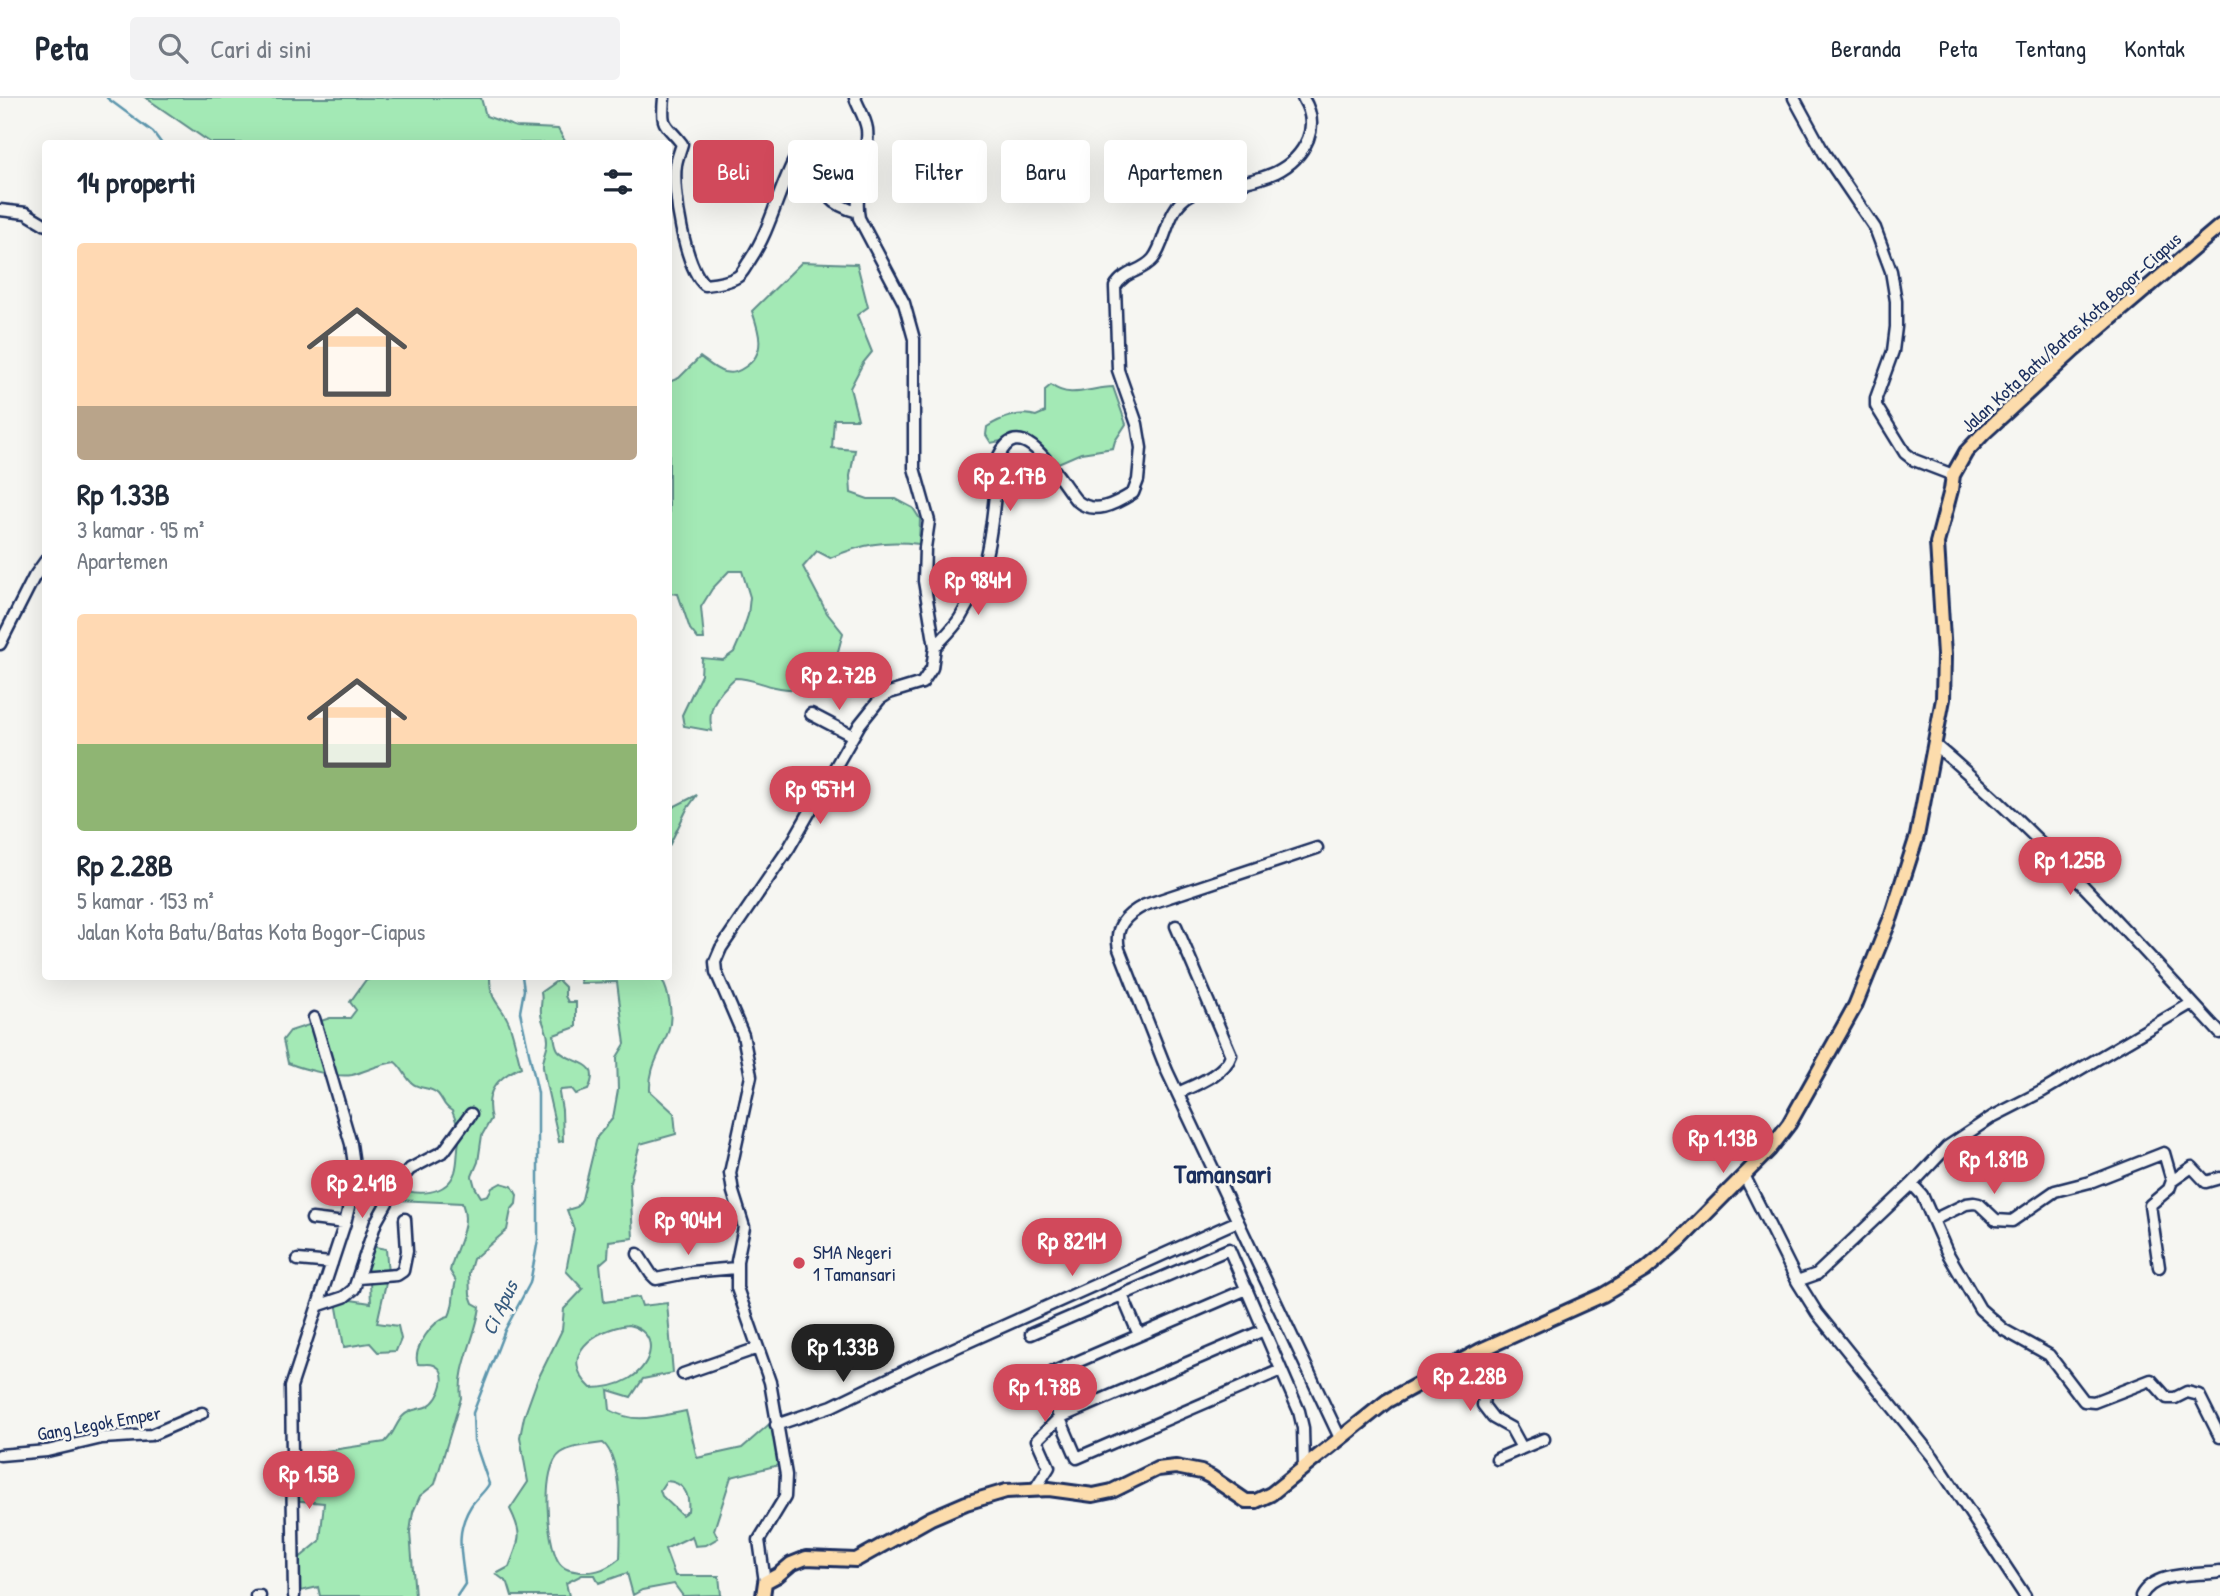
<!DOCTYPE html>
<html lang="id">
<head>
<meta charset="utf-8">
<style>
  body { margin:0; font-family:"Patrick Hand",sans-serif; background:#f2f2f3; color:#1f2937; height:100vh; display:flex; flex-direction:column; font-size:26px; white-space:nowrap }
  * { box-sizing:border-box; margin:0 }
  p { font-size:23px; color:#747a83 }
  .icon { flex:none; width:38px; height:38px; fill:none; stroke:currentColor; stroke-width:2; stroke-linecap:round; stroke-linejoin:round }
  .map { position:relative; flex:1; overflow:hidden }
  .drawer { position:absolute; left:42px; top:42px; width:630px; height:840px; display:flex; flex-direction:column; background:#fff; border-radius:7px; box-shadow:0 7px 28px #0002 }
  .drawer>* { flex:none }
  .banner { position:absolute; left:693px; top:42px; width:665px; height:63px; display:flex; gap:14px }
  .price { position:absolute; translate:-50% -60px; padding:0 16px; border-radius:24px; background:#d1495b; color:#fff; font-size:23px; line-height:46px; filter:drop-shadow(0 2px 4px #0008) }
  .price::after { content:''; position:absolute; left:50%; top:42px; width:21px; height:16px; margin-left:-10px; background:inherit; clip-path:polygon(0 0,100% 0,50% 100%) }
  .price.selected { background:#222; color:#fff }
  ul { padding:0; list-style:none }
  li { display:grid; align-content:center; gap:14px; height:371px; padding:0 35px }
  li span { display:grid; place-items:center; height:217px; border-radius:7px; color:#555 }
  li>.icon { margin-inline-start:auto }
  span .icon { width:126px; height:126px; fill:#fffc; stroke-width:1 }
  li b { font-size:30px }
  h2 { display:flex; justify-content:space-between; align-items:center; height:84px; padding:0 35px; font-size:30px }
  .tag { padding:0 24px; border-radius:7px; background:#fff; box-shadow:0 7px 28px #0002; font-size:24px; line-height:63px }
  .tag.selected { background:#d1495b; color:#fff }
  header { display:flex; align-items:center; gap:42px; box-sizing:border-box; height:98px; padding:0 35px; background:#fff; border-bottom:2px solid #e0e1e3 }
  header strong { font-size:33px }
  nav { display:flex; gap:38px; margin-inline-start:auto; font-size:24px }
  .search { width:490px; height:63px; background:#f2f2f3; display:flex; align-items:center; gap:18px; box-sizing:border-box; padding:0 24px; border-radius:7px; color:#747a83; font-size:26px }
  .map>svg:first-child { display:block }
</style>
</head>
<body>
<header>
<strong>Peta</strong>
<div class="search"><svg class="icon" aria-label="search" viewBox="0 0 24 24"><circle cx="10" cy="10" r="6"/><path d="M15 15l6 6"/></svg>Cari di sini</div>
<nav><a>Beranda</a><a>Peta</a><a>Tentang</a><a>Kontak</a></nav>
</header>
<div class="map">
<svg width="2220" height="1498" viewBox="0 0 2220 1498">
  <rect width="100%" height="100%" fill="#f6f6f2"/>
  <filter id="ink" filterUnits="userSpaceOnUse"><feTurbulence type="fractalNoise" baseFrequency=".0143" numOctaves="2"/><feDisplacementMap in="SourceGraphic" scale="14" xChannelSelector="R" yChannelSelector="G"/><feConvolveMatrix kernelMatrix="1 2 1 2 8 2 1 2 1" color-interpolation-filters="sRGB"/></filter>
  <g filter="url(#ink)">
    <path fill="#a3e9b5" stroke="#5f8c8a" stroke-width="2" fill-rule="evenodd" d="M 146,0 L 481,0 L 486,18 L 516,29 L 558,31 L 566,45 L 211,45 Z
      M 802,164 L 857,166 L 868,209 L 857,217 L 872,254 L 863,265 L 850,290 L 858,321 L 834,321 L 832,350 L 855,352 L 850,378 L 851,395 L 868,401 L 896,401 L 913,410 L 920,421 L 919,446 C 884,442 862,446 830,460 L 817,453 L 803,469 L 827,515 L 843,535 L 828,590 C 810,591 792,593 775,589 C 761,586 750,580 735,580 C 718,595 706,610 712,633 L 684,628 L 682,617 L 701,577 L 702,560 L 723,562 L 734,554 L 741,538 L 748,517 L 750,499 L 742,473 L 729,473 L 712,491 L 701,509 L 704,541 L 698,541 L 690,531 L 678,496 L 669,495 L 669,284 L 679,280 L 700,259 C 707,264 716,272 724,274 C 733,276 738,274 745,269 C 767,255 759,233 752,213 Z
      M 1051,287 C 1070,302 1091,289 1113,289 L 1126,326 L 1115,343 L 1113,350 L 1081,355 L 1056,366 L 1050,366 L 1016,340 L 991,345 L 986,337 L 987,329 C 1001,320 1020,313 1036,318 L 1045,314 L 1045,292 Z
      M 697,697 L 687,711 L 669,748 L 669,711 Z
      M 590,878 L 661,879 C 669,895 674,917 668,934 C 660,957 649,968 650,993 L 674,1015 L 676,1036 L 640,1046 L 630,1083 L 633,1140 L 609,1143 L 608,1159 L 600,1166 L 604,1204 L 639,1199 L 642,1208 L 667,1205 L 673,1275 L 643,1281 L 631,1299 L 608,1292 L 610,1312 C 636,1327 658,1318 686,1313 L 697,1360 L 742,1350 L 774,1322 L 779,1367 L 731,1379 L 714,1432 L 718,1440 L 706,1447 L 695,1448 L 692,1438 L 665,1451 L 675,1478 L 719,1478 L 721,1497 L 683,1498 L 674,1486 L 642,1492 L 633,1497 L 627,1475 L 599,1485 L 595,1477 L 582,1477 L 566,1485 L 569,1498 L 512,1498 L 508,1485 L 496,1476 L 509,1469 C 519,1442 524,1439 510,1411 L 528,1384 L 520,1339 L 524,1319 L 537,1283 L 562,1232 L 564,1211 L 583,1191 L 566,1173 L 574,1131 L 567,1112 L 577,1109 L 582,1101 L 597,1039 L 613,1020 L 618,992 L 617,959 L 625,946 L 617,884 L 581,885 L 580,882 ZM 628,1227 C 661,1234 653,1267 629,1281 C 617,1288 604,1290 591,1290 C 556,1257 596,1231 628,1227 ZM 603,1345 C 623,1360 621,1435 620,1460 C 608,1470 598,1475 581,1474 C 572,1473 563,1472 558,1463 C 547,1444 540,1369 561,1355 C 573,1347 590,1347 603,1345 ZM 666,1383 C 684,1384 690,1396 688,1413 L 682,1417 L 662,1398 L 660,1392 Z
      M 374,879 L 490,879 C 490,906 501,905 509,925 C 514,939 517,955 521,969 C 496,980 484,994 491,1021 L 482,1037 L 478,1064 L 472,1078 L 475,1089 L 481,1099 L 488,1097 L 492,1090 L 501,1085 L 512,1088 L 517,1097 L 516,1106 L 511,1112 L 507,1132 L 473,1161 L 469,1175 L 470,1197 L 473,1205 L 480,1209 C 476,1239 457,1270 461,1300 L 435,1386 L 420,1398 L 413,1414 L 410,1434 L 415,1498 L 320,1498 L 318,1489 L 292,1495 L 291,1467 L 320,1443 L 324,1405 L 291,1402 L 292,1358 L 385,1344 C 395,1335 395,1326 403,1318 C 411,1310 420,1312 428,1308 C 441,1301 450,1273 434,1267 C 429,1265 423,1267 418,1266 C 411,1252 434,1220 449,1218 C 455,1206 452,1196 456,1183 L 450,1173 C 454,1151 472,1128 462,1105 L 397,1102 L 385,1113 C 384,1098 377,1083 388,1071 L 396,1071 L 401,1076 L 398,1089 C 416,1099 447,1097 455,1074 C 459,1061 456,1049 461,1036 L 452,1013 C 443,1008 444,1003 438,996 C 430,988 420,992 412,985 C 405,979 403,970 395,964 C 379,966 367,973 352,977 C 337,980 303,971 288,965 L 283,942 L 290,933 L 330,920 L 350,920 L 356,912 L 350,904 L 365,883 Z
      M 558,882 L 565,889 L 565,898 L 568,904 L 576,904 L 576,929 L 554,937 C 555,942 555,949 559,953 C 572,967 603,961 588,992 L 576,996 L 572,991 L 561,992 L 559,995 L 562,1012 L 563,1043 L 559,1044 C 554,1018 547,994 543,969 C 542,959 548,951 548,942 C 548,932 541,924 541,915 C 540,907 543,903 541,894 Z
      M 365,1147 L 386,1151 L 388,1176 L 377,1225 L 398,1228 L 401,1241 L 396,1253 L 378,1254 L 370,1245 L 344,1249 L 336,1204 L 344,1201 L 371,1205 L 370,1184 L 357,1177 Z"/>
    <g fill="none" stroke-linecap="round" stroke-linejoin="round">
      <path stroke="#5d96ad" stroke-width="2.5" d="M 107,0 L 153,34 L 162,46
        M 457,1498 L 465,1486 C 462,1457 454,1435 471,1408 C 476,1400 484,1395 489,1386 L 474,1342 L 473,1315 L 505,1232 L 530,1185 L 538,1142 L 538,995 L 520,914 L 524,892 L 522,878"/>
      <g stroke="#1b2f5e" stroke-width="15">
        <path id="minor" d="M 664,0 C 661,31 665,24 682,46 C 680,53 677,60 676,67 C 672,92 685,171 705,187 C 714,186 729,184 737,179 C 743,176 746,167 750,162 C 772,129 778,91 797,57 L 805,54 L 812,56 C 827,85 816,103 858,114
          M 1794,0 L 1824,55 L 1875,130 L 1891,173 L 1896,203 L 1896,229 L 1893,253 L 1876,300 L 1876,308 L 1905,355 L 1914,362 L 1953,377
          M 0,112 L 26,115 L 46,127
          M 0,546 L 34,479 L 46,462
          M 935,549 C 943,540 953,531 960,520 C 993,467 992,418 999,358 C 1022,310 1061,385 1076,402 C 1094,418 1115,406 1133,395 L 1138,382 L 1141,350 L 1137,326 L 1118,272 L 1115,189 C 1124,173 1142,174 1153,161 C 1167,144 1166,109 1191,96 C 1199,92 1209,91 1217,90 C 1253,82 1292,79 1308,41 C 1314,26 1311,13 1303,0
          M 811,616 L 853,638
          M 1935,647 C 2038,734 2129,836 2220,935
          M 1317,750 L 1145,807 C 1125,817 1114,829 1119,851 L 1167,973 L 1340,1340
          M 1176,828 L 1231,957 C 1225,976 1195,987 1178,995
          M 1745,1079 L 1797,1183 L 1817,1215 L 1933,1359 L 2025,1498
          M 1912,1086 L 1922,1097 L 1947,1154 L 1980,1211 L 2004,1232 L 2049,1257 L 2084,1303 L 2094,1304 L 2151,1282 L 2167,1300 L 2175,1300 L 2187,1294 L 2199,1297 L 2220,1339
          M 312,1121 L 345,1125
          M 1933,1122 L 1966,1106 L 1974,1105 L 1979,1106 L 1996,1122 L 2012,1123 L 2055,1093 L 2090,1084 L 2164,1055 L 2172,1083 L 2192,1069 L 2206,1084 L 2220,1080
          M 638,1156 L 651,1176 L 656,1181 L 691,1174 L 736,1170
          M 298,1162 L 332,1165
          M 2159,1169 L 2150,1107 L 2169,1091 L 2172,1083
          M 358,1180 L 397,1177 L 403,1173 L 407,1153 L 405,1121
          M 1797,1183 L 1817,1176 L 1912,1086 L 1947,1049 L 1992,1019 L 2043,993 L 2192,905
          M 1247,1191 L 1042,1279 L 1077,1360 L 1281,1272
          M 1122,1197 L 1139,1237
          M 320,1207 L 344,1199 L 354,1191 L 376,1124 L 398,1085 L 410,1071 L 444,1053 L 471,1016
          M 1031,1236 L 1229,1151 L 1299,1313 L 1303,1330 L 1304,1369
          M 1481,1252 L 1487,1273 L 1483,1307 L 1493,1320 L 1511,1330 L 1522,1350
          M 683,1276 L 758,1250
          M 776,1327 L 832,1308 L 919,1266 L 1238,1123
          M 0,1357 L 47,1353 L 102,1340 L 151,1337 L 202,1315
          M 1497,1361 L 1544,1341
          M 1035,1391 L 1049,1369 L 1037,1342 L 1059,1320 L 1264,1232
          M 765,1484 L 759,1442 L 785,1399 L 786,1377 L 770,1284 L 737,1190 L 737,1163 L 744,1129 L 733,1094 L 730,1075 L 751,978 L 743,937 L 716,874 L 715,864 L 721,850 L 789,750 L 860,626 L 880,601 L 889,595 L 922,585 L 932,570 L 935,549 L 924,483 L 925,450 L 929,423 L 914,370 L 914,241 L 904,205 L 859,120 C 853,91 870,60 867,31 C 865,19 859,11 855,0
          M 256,1498 L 260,1498
          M 294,1498 L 291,1289 L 345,1125 L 356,1080 L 351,1046 L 314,920
          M 2141,1498 C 2155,1472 2196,1478 2220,1474"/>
      </g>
      <g stroke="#1b2f5e" stroke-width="18">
        <path id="major" d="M 763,1498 L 765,1484 L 778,1477 L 791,1466 L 806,1460 L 856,1462 L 931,1420 L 966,1405 L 1006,1393 L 1049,1391 L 1093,1397 L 1112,1393 L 1157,1371 L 1176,1369 L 1201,1374 L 1211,1379 L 1246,1403 L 1256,1403 L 1271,1396 L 1387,1303 L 1481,1252 L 1603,1197 L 1645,1172 L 1679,1143 L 1769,1052 L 1789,1026 L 1855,908 L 1891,819 L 1917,738 L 1943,601 L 1944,557 L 1937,445 L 1951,392 L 1953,377 L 1966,354 L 1984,335 L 2073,253 L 2220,128"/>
      </g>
      <use href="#minor" stroke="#f6f6f2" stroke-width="10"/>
      <use href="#major" stroke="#fcdcac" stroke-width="12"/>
    </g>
  </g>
  <circle fill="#d1495b" stroke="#f6f6f2" stroke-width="2.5" cx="799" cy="1165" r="7"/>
  <g text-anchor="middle" stroke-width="5" stroke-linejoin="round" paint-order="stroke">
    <g font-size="19" fill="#1b2f5e" stroke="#f6f6f2">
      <text transform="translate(2071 234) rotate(-42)" y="7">Jalan Kota Batu/Batas Kota Bogor–Ciapus</text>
      <text transform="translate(99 1325) rotate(-10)" y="7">Gang Legok Emper</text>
    </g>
    <g font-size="19" fill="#1b2f5e" stroke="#f6f6f2" text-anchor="start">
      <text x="813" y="1161">SMA Negeri<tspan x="813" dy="22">1 Tamansari</tspan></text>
    </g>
    <g font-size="21" font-style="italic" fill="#365a7f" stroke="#f6f6f2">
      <text transform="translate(500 1210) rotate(-65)" y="7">Ci Apus</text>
    </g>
    <g font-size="26" font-weight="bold" fill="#1b2f5e" stroke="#f6f6f2">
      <text x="1223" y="1085">Tamansari</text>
    </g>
  </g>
</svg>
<b class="price" style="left:1010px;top:415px">Rp 2.17B</b>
<b class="price" style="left:978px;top:519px">Rp 984M</b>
<b class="price" style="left:839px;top:614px">Rp 2.72B</b>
<b class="price" style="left:820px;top:728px">Rp 957M</b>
<b class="price" style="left:2070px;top:799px">Rp 1.25B</b>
<b class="price" style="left:1723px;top:1077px">Rp 1.13B</b>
<b class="price" style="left:1994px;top:1098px">Rp 1.81B</b>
<b class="price" style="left:362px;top:1122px">Rp 2.41B</b>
<b class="price" style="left:688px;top:1159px">Rp 904M</b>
<b class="price" style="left:1072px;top:1180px">Rp 821M</b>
<b class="price selected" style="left:843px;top:1286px">Rp 1.33B</b>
<b class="price" style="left:1470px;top:1315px">Rp 2.28B</b>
<b class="price" style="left:1045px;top:1326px">Rp 1.78B</b>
<b class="price" style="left:309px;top:1413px">Rp 1.5B</b>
<div class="banner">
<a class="tag selected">Beli</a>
<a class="tag">Sewa</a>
<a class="tag">Filter</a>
<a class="tag">Baru</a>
<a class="tag">Apartemen</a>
</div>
<section class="drawer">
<h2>14 properti<svg class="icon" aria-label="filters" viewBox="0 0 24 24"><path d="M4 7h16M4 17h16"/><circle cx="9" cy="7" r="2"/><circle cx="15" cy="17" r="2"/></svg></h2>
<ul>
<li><span style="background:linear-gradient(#ffd9b3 75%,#b9a48a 0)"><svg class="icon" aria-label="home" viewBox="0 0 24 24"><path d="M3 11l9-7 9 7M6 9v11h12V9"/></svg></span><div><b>Rp 1.33B</b><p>3 kamar · 95 m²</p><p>Apartemen</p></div></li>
<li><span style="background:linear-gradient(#ffd9b3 60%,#8fb573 0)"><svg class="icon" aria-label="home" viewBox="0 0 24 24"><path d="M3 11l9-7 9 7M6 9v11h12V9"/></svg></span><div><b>Rp 2.28B</b><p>5 kamar · 153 m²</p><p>Jalan Kota Batu/Batas Kota Bogor–Ciapus</p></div></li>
</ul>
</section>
</div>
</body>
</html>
